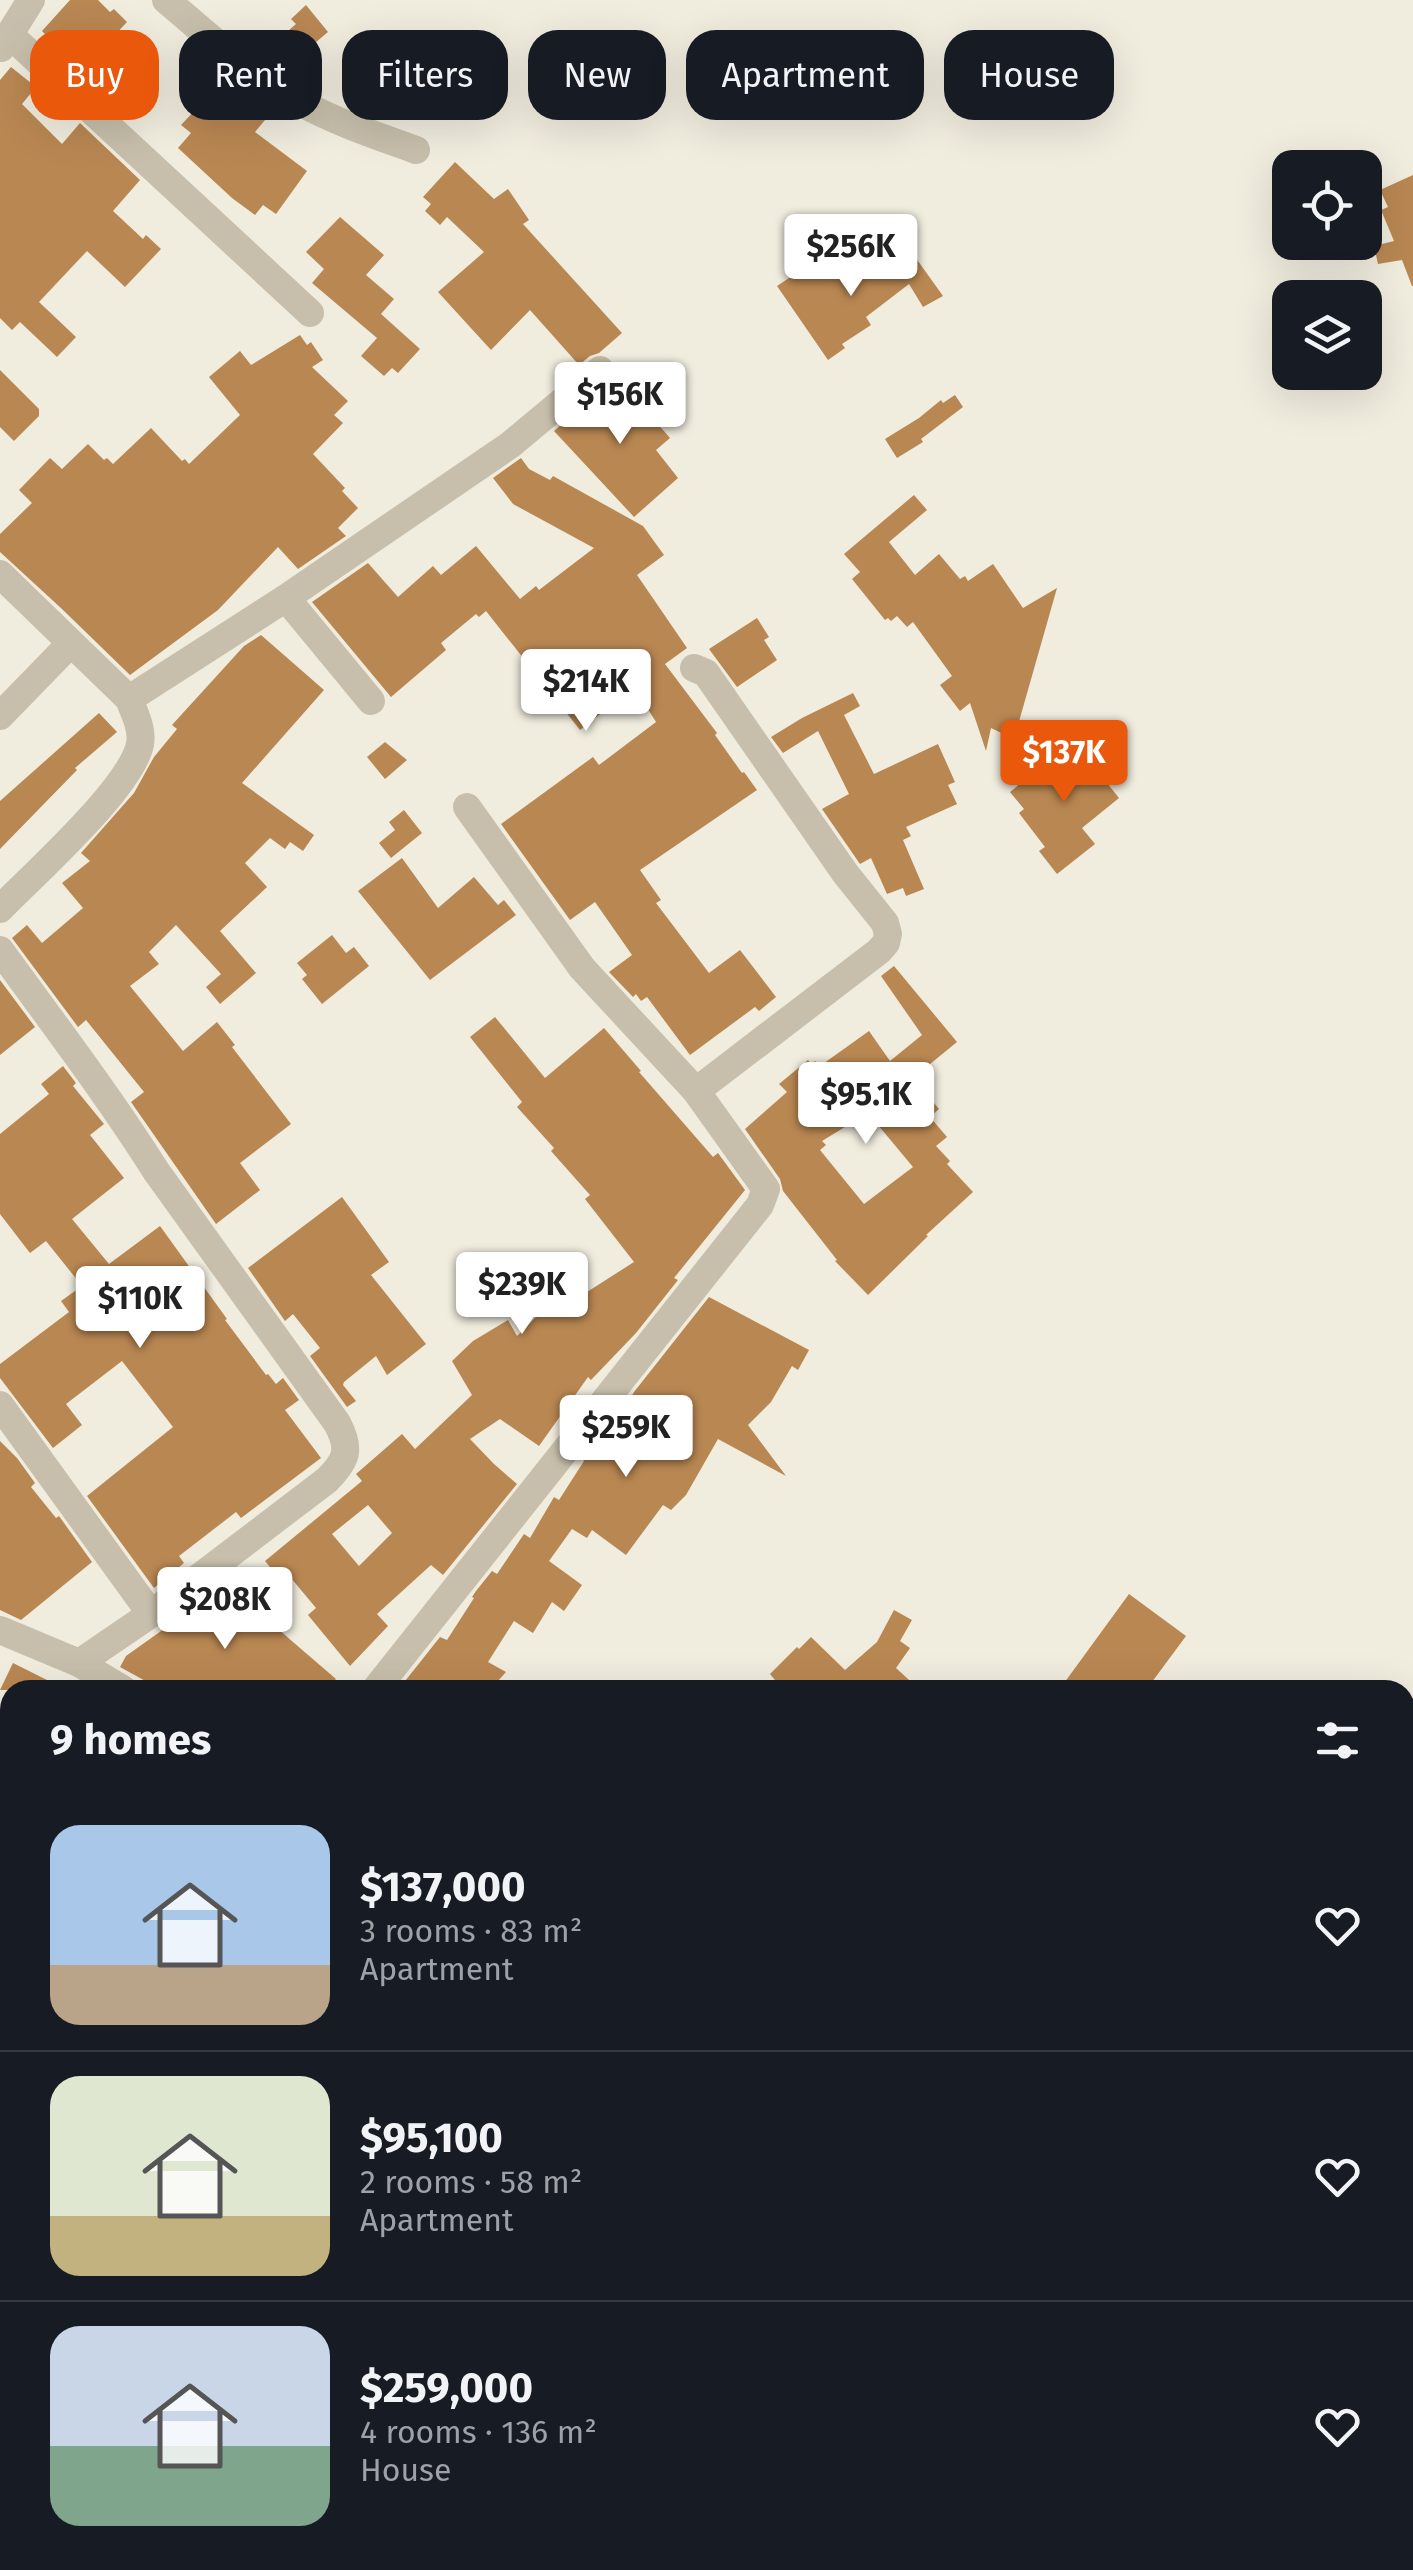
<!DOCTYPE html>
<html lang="en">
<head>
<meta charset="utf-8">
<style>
  body { margin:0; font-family:"Fira Sans",sans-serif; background:#242831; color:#f1f3f6; height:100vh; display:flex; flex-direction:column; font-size:38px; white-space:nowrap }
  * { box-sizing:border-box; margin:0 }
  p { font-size:32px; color:#9ea1a6 }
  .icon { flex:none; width:55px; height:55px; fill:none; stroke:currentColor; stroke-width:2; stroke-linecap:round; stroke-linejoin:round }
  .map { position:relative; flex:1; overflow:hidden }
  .side { position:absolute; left:0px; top:1680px; width:1415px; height:890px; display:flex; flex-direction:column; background:#171b24; border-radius:30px 30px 0 0; box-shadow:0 10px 40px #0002 }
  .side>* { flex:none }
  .hud { position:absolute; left:30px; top:30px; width:1355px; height:90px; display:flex; gap:20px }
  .tools { position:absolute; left:1272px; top:150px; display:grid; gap:20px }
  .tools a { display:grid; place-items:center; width:110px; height:110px; border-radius:20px; background:#171b24; box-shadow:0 10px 40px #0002; font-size:50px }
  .price { position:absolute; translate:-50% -85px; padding:0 22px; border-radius:10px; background:#fff; color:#222; font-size:32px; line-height:65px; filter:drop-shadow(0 2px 5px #0008) }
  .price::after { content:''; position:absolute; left:50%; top:60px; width:30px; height:22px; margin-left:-15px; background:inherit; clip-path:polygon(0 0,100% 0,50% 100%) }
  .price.active { background:#ea580c; color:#fff }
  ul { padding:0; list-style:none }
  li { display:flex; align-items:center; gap:30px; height:250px; padding:0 50px }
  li+li { border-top:2px solid #363941 }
  li span { display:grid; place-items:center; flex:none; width:280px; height:200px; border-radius:30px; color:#555 }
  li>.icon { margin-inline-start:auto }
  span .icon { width:120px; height:120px; fill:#fffc; stroke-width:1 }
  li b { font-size:42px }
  h2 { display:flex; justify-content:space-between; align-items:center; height:120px; padding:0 50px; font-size:42px }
  .pill { padding:0 35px; border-radius:30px; background:#171b24; box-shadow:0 10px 40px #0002; font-size:35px; line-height:90px }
  .pill.active { background:#ea580c; color:#fff }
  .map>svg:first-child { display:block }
</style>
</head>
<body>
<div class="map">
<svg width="1413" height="2570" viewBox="0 0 1413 2570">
  <rect width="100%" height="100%" fill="#f0ecde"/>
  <path fill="#b98752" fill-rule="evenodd" d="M 70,0 L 98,0 L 110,12 L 114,9 L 127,22 L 113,37 L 145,71 L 123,93 L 76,46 L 70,52 L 62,52 L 42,31 Z
    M 306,5 L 328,32 L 291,63 L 274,43 L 296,24 L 291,19 Z
    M 11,67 L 36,87 L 22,104 L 62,144 L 80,123 L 140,180 L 113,211 L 143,239 L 146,235 L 161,249 L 125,287 L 87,251 L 39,302 L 76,337 L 57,357 L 20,322 L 12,330 L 0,318 L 0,80 Z
    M 227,74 L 275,108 L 255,132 L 307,171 L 276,214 L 263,205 L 255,215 L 232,198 L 178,148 L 191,133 L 181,125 L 199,106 L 200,107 Z
    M 455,162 L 494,199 L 508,189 L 529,220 L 523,224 L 622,333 L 599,353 L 590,356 L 579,365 L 530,310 L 491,350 L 438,292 L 484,252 L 447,217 L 440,225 L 425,211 L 431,204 L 423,197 Z
    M 1413,175 L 1413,286 L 1412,286 L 1402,260 L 1378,264 L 1374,246 L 1394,241 L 1381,210 L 1388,207 L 1380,190 Z
    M 340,217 L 384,255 L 366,275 L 394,299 L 381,314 L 420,349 L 398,373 L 392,368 L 384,376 L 361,356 L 377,338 L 312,283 L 324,269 L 306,252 Z
    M 913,254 L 943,296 L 923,307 L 909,284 L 866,317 L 871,325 L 842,344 L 845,348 L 828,360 L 777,286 L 795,274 L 798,278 L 827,259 L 845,286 L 875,261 L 885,274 Z
    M 300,335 L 307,345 L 311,342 L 323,360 L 312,367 L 348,401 L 334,415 L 343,423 L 313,454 L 345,488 L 342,491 L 358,508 L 338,528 L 346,536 L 298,569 L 278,547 L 218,610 L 130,675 L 62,609 L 0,552 L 0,534 L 32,503 L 19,490 L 50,458 L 62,469 L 88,444 L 104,460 L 107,458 L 113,464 L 151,428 L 182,461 L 185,459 L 189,464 L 240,415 L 209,377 L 240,351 L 251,365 Z
    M 0,370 L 39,409 L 39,416 L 14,441 L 0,427 Z
    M 615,378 L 633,402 L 636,399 L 670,438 L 656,450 L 678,478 L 634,517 L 554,431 Z
    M 955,395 L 963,407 L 921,439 L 923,442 L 897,458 L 885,439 L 919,418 L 941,400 L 943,403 Z
    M 521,458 L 529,469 L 550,480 L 553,476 L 643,526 L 664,555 L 637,575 L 687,648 L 665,664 L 717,733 L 715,735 L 742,773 L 744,772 L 757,790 L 640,870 L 661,900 L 656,903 L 709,973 L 740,950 L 776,997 L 759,1011 L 755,1007 L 690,1055 L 647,997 L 641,1001 L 636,994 L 633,997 L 609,972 L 632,955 L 595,902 L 570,920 L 501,824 L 593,757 L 599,765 L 656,722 L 634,687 L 580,730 L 486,611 L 479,617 L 476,614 L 441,643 L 446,650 L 391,697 L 312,602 L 368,563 L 398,597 L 433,566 L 441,575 L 476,546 L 520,599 L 536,586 L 539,590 L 594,548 L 513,504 L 493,478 Z
    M 914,495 L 927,510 L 889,542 L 915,575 L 939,554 L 960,579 L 965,576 L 968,581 L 993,564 L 1023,608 L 1057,588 L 1014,739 L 991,728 L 986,751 L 970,703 L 960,711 L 940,685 L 952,676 L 913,622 L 907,627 L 897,616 L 891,621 L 888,618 L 885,620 L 852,579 L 860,572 L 844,554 Z
    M 757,618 L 769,637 L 764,640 L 777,660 L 737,687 L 709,649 Z
    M 261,635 L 324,690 L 242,783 L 314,835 L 303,851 L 290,842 L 285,849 L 270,838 L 245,863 L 267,887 L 220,931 L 256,973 L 220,1004 L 206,987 L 221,974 L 176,925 L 149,952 L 159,964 L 130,986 L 183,1051 L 217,1022 L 235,1045 L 232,1047 L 291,1124 L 240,1163 L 260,1190 L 216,1224 L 131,1102 L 144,1092 L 86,1020 L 78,1027 L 12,938 L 27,925 L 42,943 L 83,908 L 62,883 L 90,861 L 81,853 L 134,793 L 154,757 L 177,729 L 172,725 L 244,646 Z
    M 853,693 L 860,706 L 844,715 L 874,774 L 938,744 L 955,782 L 948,785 L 957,804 L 906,827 L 911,836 L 903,840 L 924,889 L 906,896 L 903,888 L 887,894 L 871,858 L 860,864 L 822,809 L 849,794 L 818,731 L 783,753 L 771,737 L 802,718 Z
    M 99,713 L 117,732 L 75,768 L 77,770 L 0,849 L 0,801 Z
    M 385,742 L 407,760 L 385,779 L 367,757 Z
    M 1067,745 L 1084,754 L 1119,798 L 1082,828 L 1095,844 L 1057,874 L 1039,851 L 1045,847 L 1019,813 L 1024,809 L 1010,792 Z
    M 404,810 L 422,833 L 391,858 L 379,843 L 395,830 L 389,822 Z
    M 402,858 L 438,908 L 474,877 L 498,905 L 504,900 L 516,915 L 430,980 L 358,891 Z
    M 332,935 L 346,953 L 354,947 L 369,966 L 322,1004 L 302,979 L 307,975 L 297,963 Z
    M 894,966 L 957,1042 L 913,1078 L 939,1109 L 930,1117 L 947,1137 L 936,1146 L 950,1161 L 947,1164 L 973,1192 L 926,1235 L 928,1236 L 868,1295 L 835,1261 L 837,1260 L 783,1191 L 780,1179 L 745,1129 L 787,1092 L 779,1084 L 808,1060 L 811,1064 L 815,1061 L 820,1066 L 869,1031 L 890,1061 L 922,1035 L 881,976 ZM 868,1113 L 913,1167 L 864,1204 L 820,1150 L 826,1145 L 822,1141 Z
    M 0,980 L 35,1027 L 0,1055 Z
    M 495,1017 L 545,1078 L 604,1028 L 641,1071 L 639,1072 L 713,1157 L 718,1153 L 745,1190 L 674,1278 L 678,1280 L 636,1333 L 591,1380 L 588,1377 L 539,1446 L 500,1419 L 470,1439 L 494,1464 L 517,1484 L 443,1575 L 431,1565 L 377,1614 L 388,1626 L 350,1666 L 308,1615 L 316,1608 L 286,1572 L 279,1578 L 265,1561 L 362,1481 L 356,1474 L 402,1434 L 415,1449 L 472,1395 L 452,1361 L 473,1341 L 508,1320 L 517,1336 L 545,1308 L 551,1313 L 564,1300 L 566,1303 L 584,1289 L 587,1292 L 634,1262 L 585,1199 L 590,1195 L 551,1151 L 554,1148 L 517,1107 L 522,1102 L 470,1037 ZM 368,1505 L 392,1533 L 359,1566 L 332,1534 Z
    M 63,1066 L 76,1083 L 73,1086 L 104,1124 L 90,1135 L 124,1178 L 72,1219 L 109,1264 L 160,1226 L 227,1319 L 225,1320 L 266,1375 L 268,1374 L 276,1384 L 283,1378 L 299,1400 L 285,1410 L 321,1458 L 241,1518 L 236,1512 L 179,1556 L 184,1563 L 154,1588 L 87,1496 L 173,1427 L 122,1361 L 66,1404 L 82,1425 L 53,1448 L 0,1378 L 0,1364 L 69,1312 L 61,1301 L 82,1286 L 46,1241 L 30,1253 L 0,1214 L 0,1134 L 49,1094 L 41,1084 Z
    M 342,1197 L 389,1262 L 371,1275 L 426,1344 L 387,1375 L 376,1356 L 344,1382 L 343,1385 L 356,1401 L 347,1407 L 310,1356 L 320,1348 L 293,1314 L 285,1321 L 248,1268 Z
    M 709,1297 L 809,1350 L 798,1370 L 792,1366 L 771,1402 L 748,1425 L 786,1476 L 718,1439 L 686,1495 L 671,1510 L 663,1505 L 626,1555 L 592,1530 L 587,1538 L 572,1529 L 549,1561 L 582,1585 L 564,1611 L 552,1602 L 533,1633 L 514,1621 L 488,1662 L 506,1672 L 490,1690 L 398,1690 L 440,1637 L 447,1640 L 474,1598 L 472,1597 L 476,1591 L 492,1571 L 497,1574 L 524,1534 L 530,1538 L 554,1497 L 559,1500 L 584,1461 L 582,1457 L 595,1440 L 606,1446 L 634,1392 Z
    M 0,1441 L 17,1458 L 35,1483 L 31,1487 L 56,1518 L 59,1516 L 92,1562 L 21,1620 L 0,1610 Z
    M 227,1584 L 293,1642 L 336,1679 L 325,1690 L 145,1690 L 149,1683 L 120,1667 L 126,1656 Z
    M 1129,1594 L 1186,1636 L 1146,1690 L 1059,1690 Z
    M 894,1610 L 912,1620 L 900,1641 L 910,1648 L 896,1668 L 920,1690 L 783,1690 L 770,1674 L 797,1647 L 799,1649 L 811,1637 L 845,1670 L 877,1642 Z
    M 13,1663 L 67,1690 L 0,1690 Z"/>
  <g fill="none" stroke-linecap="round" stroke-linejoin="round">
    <path stroke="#c7bfab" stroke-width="28" d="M 166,0 C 209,36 252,77 301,103 C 338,123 378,136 416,150
      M 10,35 L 310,313
      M 1,48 L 31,0
      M 0,574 L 129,699 C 134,712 143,729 140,744 C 132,787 34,874 0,909
      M 286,598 L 371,701
      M 694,668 L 706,673 L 845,873 L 885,923 L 888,934 L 886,943 L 879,951 L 696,1091
      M 129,699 L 286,598 L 510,445 L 600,370
      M 0,716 L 71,643
      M 0,950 C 53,1023 108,1095 156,1171 L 337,1423 C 351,1449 347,1460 327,1480 L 151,1614 L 79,1663
      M 0,1405 L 151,1614
      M 0,1630 L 79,1663 L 124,1690
      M 375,1690 L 760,1205 L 766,1189 L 696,1091 L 582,968 L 467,807
      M 1405,1729 L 1413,1739
      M 1405,2079 L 1413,2086
      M 1405,2133 L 1413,2124
      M 1405,2416 L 1413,2423
      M 678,2560 L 682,2570
      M 1310,2560 L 1323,2570
      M 144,2570 L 168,2560"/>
  </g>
</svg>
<div class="tools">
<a><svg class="icon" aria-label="locate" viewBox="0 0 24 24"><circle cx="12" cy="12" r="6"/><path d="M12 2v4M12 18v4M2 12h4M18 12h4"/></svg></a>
<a><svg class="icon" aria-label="layers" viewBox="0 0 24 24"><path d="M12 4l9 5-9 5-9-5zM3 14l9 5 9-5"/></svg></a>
</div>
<b class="price" style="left:851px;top:299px">$256K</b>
<b class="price" style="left:620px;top:447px">$156K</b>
<b class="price" style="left:586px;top:734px">$214K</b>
<b class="price active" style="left:1064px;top:805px">$137K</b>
<b class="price" style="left:866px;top:1147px">$95.1K</b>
<b class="price" style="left:522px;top:1337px">$239K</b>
<b class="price" style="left:140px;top:1351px">$110K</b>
<b class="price" style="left:626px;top:1480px">$259K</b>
<b class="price" style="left:225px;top:1652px">$208K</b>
<div class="hud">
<a class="pill active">Buy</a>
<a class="pill">Rent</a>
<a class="pill">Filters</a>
<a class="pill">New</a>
<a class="pill">Apartment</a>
<a class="pill">House</a>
</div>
<section class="side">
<h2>9 homes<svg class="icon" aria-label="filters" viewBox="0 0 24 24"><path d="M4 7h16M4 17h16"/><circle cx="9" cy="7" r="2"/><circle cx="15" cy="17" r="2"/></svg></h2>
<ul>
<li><span style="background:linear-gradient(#a9c7e8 70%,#b9a48a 0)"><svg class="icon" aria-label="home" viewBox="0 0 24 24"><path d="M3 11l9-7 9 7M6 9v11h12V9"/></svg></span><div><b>$137,000</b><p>3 rooms · 83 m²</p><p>Apartment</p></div><svg class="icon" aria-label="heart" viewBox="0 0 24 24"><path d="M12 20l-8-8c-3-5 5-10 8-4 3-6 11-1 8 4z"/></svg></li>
<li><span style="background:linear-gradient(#dfe7d0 70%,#c2b280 0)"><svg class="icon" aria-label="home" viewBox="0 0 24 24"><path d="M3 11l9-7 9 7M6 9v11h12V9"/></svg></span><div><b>$95,100</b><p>2 rooms · 58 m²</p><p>Apartment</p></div><svg class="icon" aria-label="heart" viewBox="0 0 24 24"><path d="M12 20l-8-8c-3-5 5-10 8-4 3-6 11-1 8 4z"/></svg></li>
<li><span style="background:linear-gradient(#c9d6e8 60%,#7fa58c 0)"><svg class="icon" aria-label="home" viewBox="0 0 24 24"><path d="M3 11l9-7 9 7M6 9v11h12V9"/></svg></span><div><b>$259,000</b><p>4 rooms · 136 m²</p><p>House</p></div><svg class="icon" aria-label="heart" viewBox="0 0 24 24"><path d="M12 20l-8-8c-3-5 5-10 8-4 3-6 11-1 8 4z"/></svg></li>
</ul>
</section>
</div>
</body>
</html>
